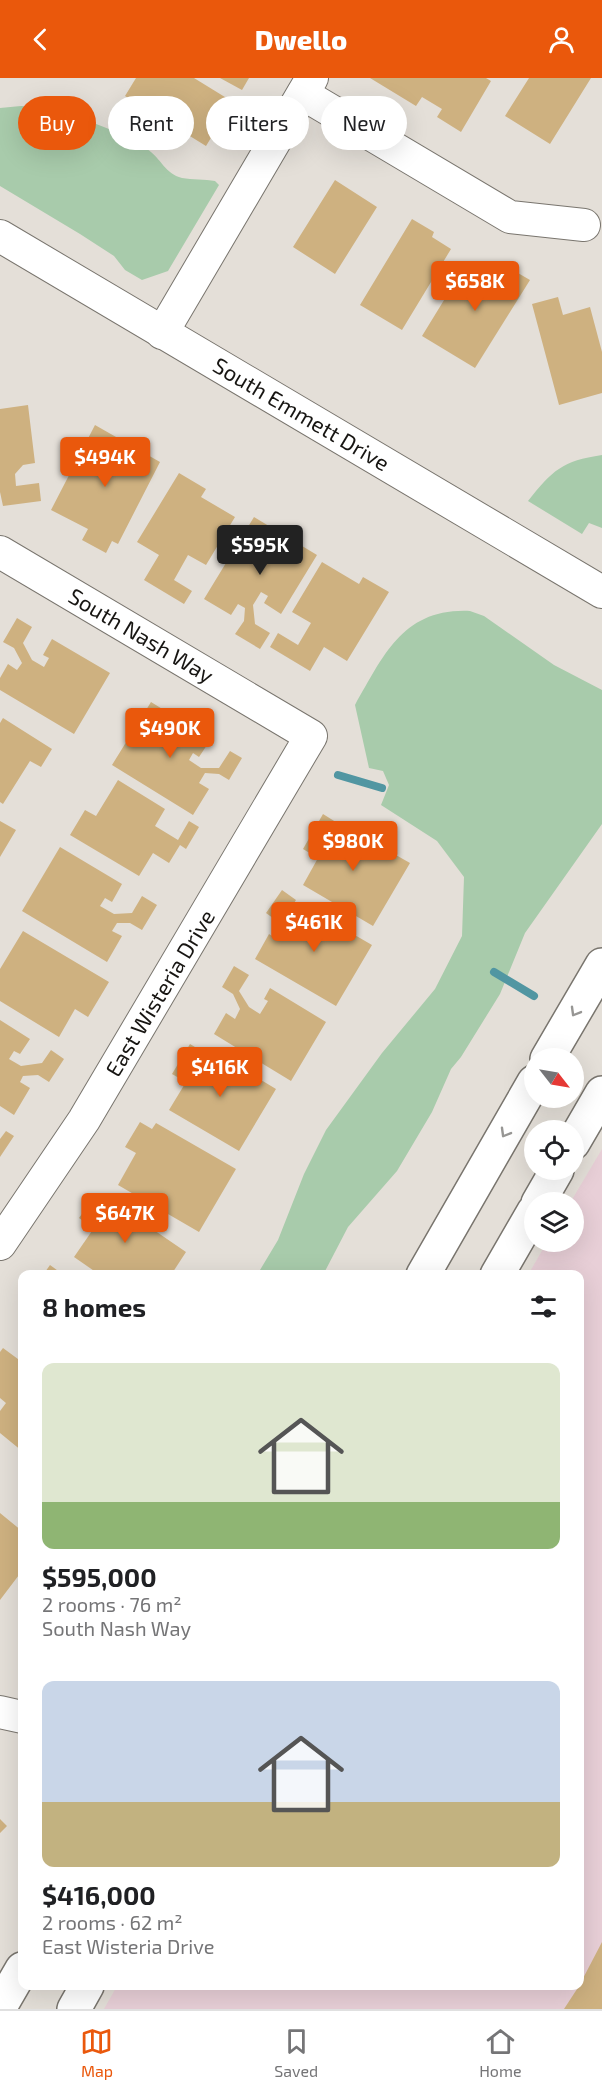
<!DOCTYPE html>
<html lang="en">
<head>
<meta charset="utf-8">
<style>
  body { margin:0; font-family:"Exo 2",sans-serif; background:#f2f2f2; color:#202124; height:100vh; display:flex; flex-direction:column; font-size:22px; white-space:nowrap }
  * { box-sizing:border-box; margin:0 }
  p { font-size:20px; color:#757577 }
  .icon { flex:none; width:33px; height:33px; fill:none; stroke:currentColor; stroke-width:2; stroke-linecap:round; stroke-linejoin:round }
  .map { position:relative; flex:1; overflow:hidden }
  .panel { position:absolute; left:18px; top:1192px; width:566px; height:720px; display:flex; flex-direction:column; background:#fff; border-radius:12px; box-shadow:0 6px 24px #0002 }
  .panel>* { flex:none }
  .hud { position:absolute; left:18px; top:18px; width:567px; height:54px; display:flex; gap:12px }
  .needle { width:39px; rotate:121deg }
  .tools { position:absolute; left:524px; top:970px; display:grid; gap:12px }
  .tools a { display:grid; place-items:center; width:60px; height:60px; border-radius:50%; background:#fff; box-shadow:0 6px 24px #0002; font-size:30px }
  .price { position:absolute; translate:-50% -51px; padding:0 14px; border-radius:6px; background:#ea580c; color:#fff; font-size:20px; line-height:39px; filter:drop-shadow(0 2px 3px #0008) }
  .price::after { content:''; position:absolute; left:50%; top:36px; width:18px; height:14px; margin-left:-9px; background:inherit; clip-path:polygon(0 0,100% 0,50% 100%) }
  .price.selected { background:#222; color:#fff }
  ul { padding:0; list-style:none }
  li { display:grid; align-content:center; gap:12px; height:318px; padding:0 24px }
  li span { display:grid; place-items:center; height:186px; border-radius:12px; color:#555 }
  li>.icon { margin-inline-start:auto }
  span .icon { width:108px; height:108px; fill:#fffc; stroke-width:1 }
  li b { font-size:26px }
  h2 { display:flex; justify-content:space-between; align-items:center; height:72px; padding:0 24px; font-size:26px }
  .chip { padding:0 21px; border-radius:27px; background:#fff; box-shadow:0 6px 24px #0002; font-size:21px; line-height:54px }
  .chip.selected { background:#ea580c; color:#fff }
  header { display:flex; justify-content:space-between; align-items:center; height:78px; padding:0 24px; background:#ea580c; color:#fff; font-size:27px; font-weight:800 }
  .menu { display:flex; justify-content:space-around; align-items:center; height:84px; border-top:2px solid #e0e0e0; background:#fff; font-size:16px; color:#757577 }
  .menu a { display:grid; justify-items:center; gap:3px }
  .menu .selected { color:#ea580c }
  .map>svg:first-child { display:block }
</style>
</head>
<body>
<header><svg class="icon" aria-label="back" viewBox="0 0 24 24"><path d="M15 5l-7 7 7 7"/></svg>Dwello<svg class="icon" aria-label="person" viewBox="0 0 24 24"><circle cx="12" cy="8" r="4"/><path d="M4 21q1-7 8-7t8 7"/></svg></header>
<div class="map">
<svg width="602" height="1931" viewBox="0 0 602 1931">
  <rect width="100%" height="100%" fill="#e4dfd8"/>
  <path fill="#e8cfd7" d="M 602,1071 L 602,1931 L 104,1931 L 117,1908 L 579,1908 L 579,1197 L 528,1197 L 547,1164 L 573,1164 L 573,1125 L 570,1125 Z"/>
  <path fill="#a8cbab" d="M 21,28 C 58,30 116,50 147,71 C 161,80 165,96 182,100 C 192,102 205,101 215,103 L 219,107 L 168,193 L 142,202 L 125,192 L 114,178 L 80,156 L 0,108 L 0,30 Z
    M 602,377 L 602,450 L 589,445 L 582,456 L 528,423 C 553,392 562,383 602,377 Z
    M 470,533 L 484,538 L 554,587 L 602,612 L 602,746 L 525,855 L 500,916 L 461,979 L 451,991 L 432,1034 L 397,1093 L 348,1149 L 323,1197 L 257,1197 L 278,1162 L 304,1096 L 326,1052 L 382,975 L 435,911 L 462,858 L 464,799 L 437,763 L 381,727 L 389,707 L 383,693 L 369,690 L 355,627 C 384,577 403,530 470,533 Z"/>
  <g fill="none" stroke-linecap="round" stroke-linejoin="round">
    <path stroke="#5196a2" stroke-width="8" d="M 338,697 L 382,710
      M 494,894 L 534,918"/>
  </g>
  <path fill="#ceb180" d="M 136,0 L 194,0 L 233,24 L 206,68 L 125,18 Z
    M 220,0 L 249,0 L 242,12 Z
    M 370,0 L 486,0 L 491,3 L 461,54 L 437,39 L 442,31 L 422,19 L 416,28 Z
    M 529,0 L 591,0 L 550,66 L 505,38 Z
    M 335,102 L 377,129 L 335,196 L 293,169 Z
    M 412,141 L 434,154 L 432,159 L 451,171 L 402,252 L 360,227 Z
    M 468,183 L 496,200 L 504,187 L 530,202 L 475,290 L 422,258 Z
    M 558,219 L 563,237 L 590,229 L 602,274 L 602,315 L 559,327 L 532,226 Z
    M 28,327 L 35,385 L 23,387 L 15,396 L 16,408 L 39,405 L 41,423 L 3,428 L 0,414 L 0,331 Z
    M 95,347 L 160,384 L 118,466 L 112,463 L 106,475 L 82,462 L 88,451 L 51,432 Z
    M 179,395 L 206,411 L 201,419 L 235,439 L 206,487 L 188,477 L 174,502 L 192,513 L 184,526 L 144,502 L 159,477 L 137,464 Z
    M 254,439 L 317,477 L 281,536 L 264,525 L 268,518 L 261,514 L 253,527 L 255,546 L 270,555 L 260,571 L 235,556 L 244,543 L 245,530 L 238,526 L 231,537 L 204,521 Z
    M 322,484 L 359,506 L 363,499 L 389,514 L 347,583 L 324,569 L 310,593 L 270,569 L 278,555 L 298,567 L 311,545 L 292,534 Z
    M 17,540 L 32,549 L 23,565 L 32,582 L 44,589 L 49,580 L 43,577 L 52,561 L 110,595 L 74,656 L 0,612 L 0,600 L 8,586 L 17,592 L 22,585 L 14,570 L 3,564 Z
    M 151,624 L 211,661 L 199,679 L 193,675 L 189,682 L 201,690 L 219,690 L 230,673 L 242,680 L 229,702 L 219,696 L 205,695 L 199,705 L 209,711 L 193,737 L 112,687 Z
    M 3,640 L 52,671 L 41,689 L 30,683 L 3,726 L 0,724 L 0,645 Z
    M 118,702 L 165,731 L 155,748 L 178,762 L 189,743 L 199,749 L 186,771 L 180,767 L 169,785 L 153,775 L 139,798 L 70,757 L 85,732 L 96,738 Z
    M 323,736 L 339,746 L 330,762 L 348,772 L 357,755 L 410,785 L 373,848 L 303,807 L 318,780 L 303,771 Z
    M 0,743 L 16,752 L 0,779 Z
    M 60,769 L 122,806 L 112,824 L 105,820 L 100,828 L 114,836 L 132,835 L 142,818 L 157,827 L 142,852 L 130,845 L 117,845 L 112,853 L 122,858 L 107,884 L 22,833 Z
    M 282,812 L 296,822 L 285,839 L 295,855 L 306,861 L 313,850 L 307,847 L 315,834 L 372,867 L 336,928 L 255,881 L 269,856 L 280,863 L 284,855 L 277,843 L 266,835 Z
    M 23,853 L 109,904 L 88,939 L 75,931 L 59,959 L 0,923 L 0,891 Z
    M 234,888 L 249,897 L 239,913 L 249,929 L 260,936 L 268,923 L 264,921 L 270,910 L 326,944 L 291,1003 L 214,956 L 226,935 L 235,941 L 240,931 L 233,916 L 222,909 Z
    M 0,942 L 30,961 L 20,976 L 14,973 L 9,981 L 21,988 L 42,985 L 51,972 L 64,981 L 49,1004 L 38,997 L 23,998 L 20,1004 L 30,1010 L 14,1037 L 0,1028 Z
    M 190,966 L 205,975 L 197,990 L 211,999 L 223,979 L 276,1011 L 239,1073 L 169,1032 L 186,1004 L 172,996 Z
    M 140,1044 L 152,1051 L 156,1045 L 236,1091 L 199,1154 L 118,1107 L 136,1075 L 125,1069 Z
    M 6,1053 L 14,1058 L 0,1079 L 0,1061 Z
    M 94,1119 L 107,1127 L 110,1122 L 186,1174 L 171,1197 L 100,1197 L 74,1179 L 94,1150 L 79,1140 Z
    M 50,1187 L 61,1195 L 60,1197 L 43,1197 Z
    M 3,1270 L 22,1284 L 22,1373 L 0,1355 L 0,1333 L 6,1325 L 0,1320 L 0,1274 Z
    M 0,1435 L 22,1453 L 22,1493 L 0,1522 Z
    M 0,1741 L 7,1748 L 0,1755 Z
    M 602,1864 L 602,1931 L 564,1931 L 579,1908 Z"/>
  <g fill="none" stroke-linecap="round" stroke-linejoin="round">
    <g stroke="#79756e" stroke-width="34">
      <g id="street">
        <path d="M 303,16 L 510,139 L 584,147"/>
        <path id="s1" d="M 0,158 L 602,514"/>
        <path d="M 162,255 L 312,0"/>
        <path id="s2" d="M 0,474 L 311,658 L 84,1042 L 0,1166"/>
        <path d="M 0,1634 L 22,1639"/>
      </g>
    </g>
    <g stroke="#79756e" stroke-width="36">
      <path id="primary" d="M 547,981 L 602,887
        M 573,1065 L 602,1015
        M 538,1125 L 557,1092
        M 423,1197 L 534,1004
        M 497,1197 L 534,1133
        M 0,1929 L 22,1891
        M 74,1931 L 87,1908"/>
    </g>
    <use href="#street" stroke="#fff" stroke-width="32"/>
    <use href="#primary" stroke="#fff" stroke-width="33"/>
  </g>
  <defs><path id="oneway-chevron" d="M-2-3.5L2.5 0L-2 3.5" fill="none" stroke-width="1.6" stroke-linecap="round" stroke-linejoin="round" transform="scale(1.5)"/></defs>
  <g stroke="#979694">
    <use href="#oneway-chevron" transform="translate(575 934) rotate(120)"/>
    <use href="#oneway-chevron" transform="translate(505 1055) rotate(120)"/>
  </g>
  <g text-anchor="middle" stroke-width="4.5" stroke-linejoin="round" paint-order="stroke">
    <g font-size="22" fill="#171512" stroke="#fff">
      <text dy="8" stroke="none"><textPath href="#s1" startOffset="350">South Emmett Drive</textPath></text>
      <text dy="8" stroke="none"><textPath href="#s2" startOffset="164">South Nash Way</textPath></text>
      <text transform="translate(160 915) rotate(-59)" y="8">East Wisteria Drive</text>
    </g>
  </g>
</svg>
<div class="tools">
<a><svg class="needle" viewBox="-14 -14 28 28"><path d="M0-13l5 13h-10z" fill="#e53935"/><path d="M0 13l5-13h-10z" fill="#757577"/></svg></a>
<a><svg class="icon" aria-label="locate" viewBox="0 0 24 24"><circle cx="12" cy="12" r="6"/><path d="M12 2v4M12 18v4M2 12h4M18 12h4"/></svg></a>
<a><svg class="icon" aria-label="layers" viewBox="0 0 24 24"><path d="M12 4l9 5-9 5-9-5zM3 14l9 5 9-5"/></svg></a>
</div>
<b class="price" style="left:475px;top:234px">$658K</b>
<b class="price" style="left:105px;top:410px">$494K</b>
<b class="price selected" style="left:260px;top:498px">$595K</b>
<b class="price" style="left:170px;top:681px">$490K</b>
<b class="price" style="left:353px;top:794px">$980K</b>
<b class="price" style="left:314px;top:875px">$461K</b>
<b class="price" style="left:220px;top:1020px">$416K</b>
<b class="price" style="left:125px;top:1166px">$647K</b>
<div class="hud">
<a class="chip selected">Buy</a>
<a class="chip">Rent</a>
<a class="chip">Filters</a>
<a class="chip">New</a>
</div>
<section class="panel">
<h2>8 homes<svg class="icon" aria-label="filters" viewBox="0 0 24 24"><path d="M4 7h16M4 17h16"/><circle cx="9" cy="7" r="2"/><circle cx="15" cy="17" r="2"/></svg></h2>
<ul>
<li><span style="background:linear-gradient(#dfe7d0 75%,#8fb573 0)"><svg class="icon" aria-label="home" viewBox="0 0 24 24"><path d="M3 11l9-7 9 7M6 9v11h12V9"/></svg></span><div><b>$595,000</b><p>2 rooms · 76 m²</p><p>South Nash Way</p></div></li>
<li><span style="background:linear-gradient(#c9d6e8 65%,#c2b280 0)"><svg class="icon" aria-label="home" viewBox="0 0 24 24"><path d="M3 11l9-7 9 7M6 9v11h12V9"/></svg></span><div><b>$416,000</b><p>2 rooms · 62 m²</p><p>East Wisteria Drive</p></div></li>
</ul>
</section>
</div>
<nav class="menu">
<a class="selected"><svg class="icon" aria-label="map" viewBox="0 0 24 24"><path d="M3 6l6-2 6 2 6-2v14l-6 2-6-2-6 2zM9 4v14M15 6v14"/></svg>Map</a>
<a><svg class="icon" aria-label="saved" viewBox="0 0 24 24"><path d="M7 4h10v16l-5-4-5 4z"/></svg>Saved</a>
<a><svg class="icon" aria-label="home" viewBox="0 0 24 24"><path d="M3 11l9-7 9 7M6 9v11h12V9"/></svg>Home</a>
</nav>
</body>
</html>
